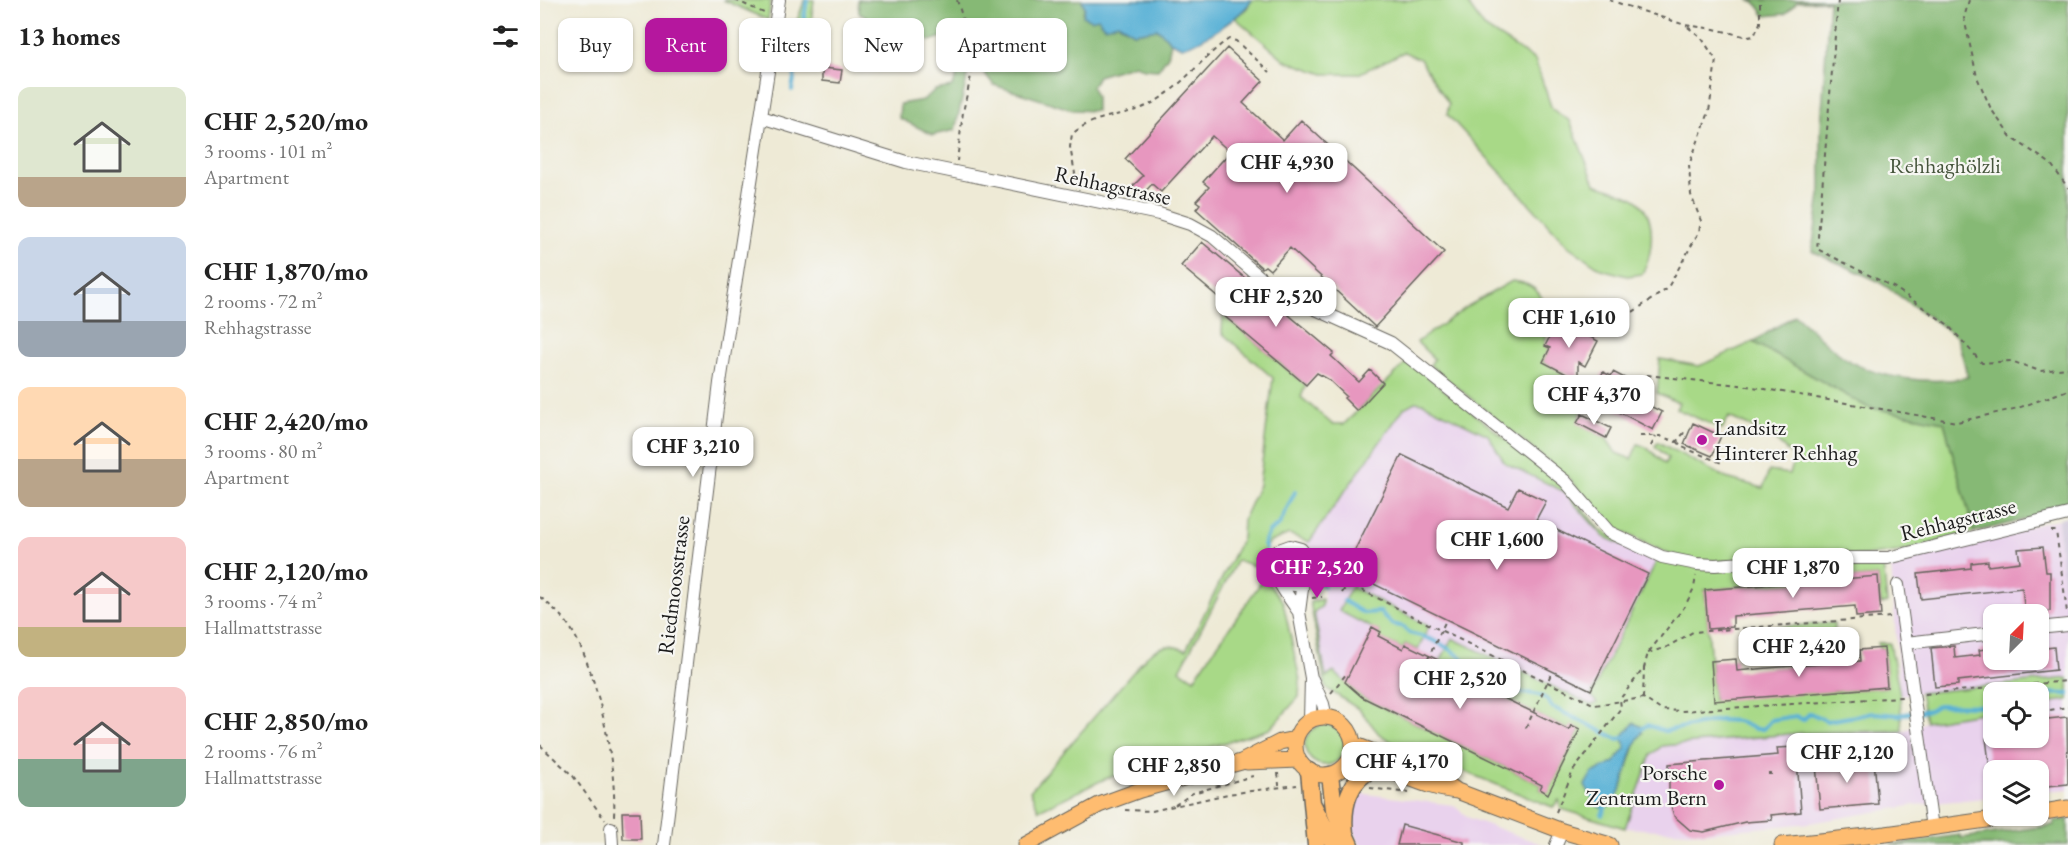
<!DOCTYPE html>
<html lang="en">
<head>
<meta charset="utf-8">
<style>
  body { margin:0; font-family:"EB Garamond",serif; background:#f6f6f6; color:#222; height:100vh; display:flex; flex-direction:column; font-size:22px; white-space:nowrap }
  * { box-sizing:border-box; margin:0 }
  p { font-size:20px; color:#767676 }
  .icon { flex:none; width:33px; height:33px; fill:none; stroke:currentColor; stroke-width:2; stroke-linecap:round; stroke-linejoin:round }
  .map { position:relative; flex:1; overflow:hidden }
  .side { display:flex; flex-direction:column; background:#fff; width:540px }
  .side>* { flex:none }
  .guide { position:absolute; left:18px; top:18px; width:570px; height:54px; display:flex; gap:12px }
  .needle { width:39px; rotate:24deg }
  .controls { position:absolute; left:1443px; top:604px; display:grid; gap:12px }
  .controls a { display:grid; place-items:center; width:66px; height:66px; border-radius:12px; background:#fff; box-shadow:0 2px 4px #0004; font-size:30px }
  .price { position:absolute; translate:-50% -51px; padding:0 14px; border-radius:12px; background:#fff; color:#222; font-size:20px; line-height:39px; filter:drop-shadow(0 2px 3px #0008) }
  .price::after { content:''; position:absolute; left:50%; top:36px; width:18px; height:14px; margin-left:-9px; background:inherit; clip-path:polygon(0 0,100% 0,50% 100%) }
  .price.current { background:#b5179e; color:#fff }
  ul { padding:0; list-style:none }
  li { display:flex; align-items:center; gap:18px; height:150px; padding:0 18px }
  li span { display:grid; place-items:center; flex:none; width:168px; height:120px; border-radius:12px; color:#555 }
  li>.icon { margin-inline-start:auto }
  span .icon { width:72px; height:72px; fill:#fffc; stroke-width:1 }
  li b { font-size:26px }
  h2 { display:flex; justify-content:space-between; align-items:center; height:72px; padding:0 18px; font-size:26px }
  .chip { padding:0 21px; border-radius:12px; background:#fff; box-shadow:0 2px 4px #0004; font-size:21px; line-height:54px }
  .chip.current { background:#b5179e; color:#fff }
  main { display:flex; flex:1; min-height:0 }
  .map>svg:first-child { display:block }
</style>
</head>
<body>
<main>
<section class="side">
<h2>13 homes<svg class="icon" aria-label="filters" viewBox="0 0 24 24"><path d="M4 7h16M4 17h16"/><circle cx="9" cy="7" r="2"/><circle cx="15" cy="17" r="2"/></svg></h2>
<ul>
<li><span style="background:linear-gradient(#dfe7d0 75%,#b9a48a 0)"><svg class="icon" aria-label="home" viewBox="0 0 24 24"><path d="M3 11l9-7 9 7M6 9v11h12V9"/></svg></span><div><b>CHF 2,520/mo</b><p>3 rooms · 101 m²</p><p>Apartment</p></div></li>
<li><span style="background:linear-gradient(#c9d6e8 70%,#9aa5b1 0)"><svg class="icon" aria-label="home" viewBox="0 0 24 24"><path d="M3 11l9-7 9 7M6 9v11h12V9"/></svg></span><div><b>CHF 1,870/mo</b><p>2 rooms · 72 m²</p><p>Rehhagstrasse</p></div></li>
<li><span style="background:linear-gradient(#ffd9b3 60%,#b9a48a 0)"><svg class="icon" aria-label="home" viewBox="0 0 24 24"><path d="M3 11l9-7 9 7M6 9v11h12V9"/></svg></span><div><b>CHF 2,420/mo</b><p>3 rooms · 80 m²</p><p>Apartment</p></div></li>
<li><span style="background:linear-gradient(#f6c9c9 75%,#c2b280 0)"><svg class="icon" aria-label="home" viewBox="0 0 24 24"><path d="M3 11l9-7 9 7M6 9v11h12V9"/></svg></span><div><b>CHF 2,120/mo</b><p>3 rooms · 74 m²</p><p>Hallmattstrasse</p></div></li>
<li><span style="background:linear-gradient(#f6c9c9 60%,#7fa58c 0)"><svg class="icon" aria-label="home" viewBox="0 0 24 24"><path d="M3 11l9-7 9 7M6 9v11h12V9"/></svg></span><div><b>CHF 2,850/mo</b><p>2 rooms · 76 m²</p><p>Hallmattstrasse</p></div></li>
</ul>
</section>
<div class="map">
<svg width="1528" height="845" viewBox="0 0 1528 845">
  <rect width="100%" height="100%" fill="#f6f6f2"/>
  <filter id="ink" filterUnits="userSpaceOnUse"><feTurbulence type="fractalNoise" baseFrequency=".0167" numOctaves="2"/><feDisplacementMap in="SourceGraphic" scale="12" xChannelSelector="R" yChannelSelector="G"/><feConvolveMatrix kernelMatrix="1 2 1 2 8 2 1 2 1" color-interpolation-filters="sRGB"/></filter>
  <filter id="wash" filterUnits="userSpaceOnUse"><feTurbulence type="fractalNoise" baseFrequency=".008" numOctaves="4" result="noise"/><feDisplacementMap in="SourceGraphic" scale="24" xChannelSelector="R" yChannelSelector="G"/><feGaussianBlur stdDeviation="1.35" result="paint"/><feColorMatrix in="noise" values="0 0 0 0 0 0 0 0 0 0 0 0 0 0 0 0 0 1.4 0 .05"/><feComposite in="paint" operator="in"/></filter>
  <g filter="url(#wash)">
    <rect width="100%" height="100%" fill="#eeead6"/>
    <path fill="#e9d2ed" fill-rule="evenodd" d="M 869,382 L 1007,474 L 1061,534 L 1124,562 L 1058,702 L 1010,797 L 788,688 L 772,612 L 784,604 L 784,566 L 757,530 Z
      M 1518,519 L 1528,644 L 1528,678 L 1360,695 L 1351,564 ZM 1454,615 L 1498,615 L 1498,660 L 1454,660 Z
      M 1528,700 L 1528,789 L 1499,792 L 1498,771 L 1454,771 L 1453,797 L 1375,805 L 1270,823 L 1163,833 L 1085,828 L 1111,755 L 1122,746 L 1261,733 L 1362,731 L 1386,722 L 1453,711 L 1454,738 L 1498,738 L 1499,704 Z
      M 818,793 L 913,805 L 929,818 L 1004,845 L 820,845 L 811,823 L 809,808 Z"/>
    <path fill="#c9bfd7" d="M 1528,517 L 1528,644 L 1518,519 Z"/>
    <path fill="#a8d987" stroke="#627a52" stroke-width="1.5" fill-rule="evenodd" d="M 183,0 L 231,0 L 228,20 Z
      M 264,0 L 274,0 L 268,43 L 261,49 L 255,49 C 248,32 261,16 264,0 Z
      M 712,0 L 925,0 L 944,27 L 995,60 L 1012,109 L 1030,121 L 1055,184 C 1068,189 1089,193 1099,202 C 1117,219 1113,255 1102,274 L 1087,276 L 1061,269 L 1028,246 L 907,114 L 909,104 L 880,59 L 864,52 L 818,74 L 784,74 L 746,61 L 694,17 L 705,11 Z
      M 972,281 C 1009,284 1009,315 1005,345 L 1010,348 L 1003,362 L 1023,372 L 1015,390 L 1044,405 L 1038,423 L 1066,438 L 1076,453 L 1091,459 L 1098,444 L 1108,448 L 1125,464 L 1128,458 L 1115,446 L 1118,442 L 1186,478 L 1223,488 L 1229,471 L 1250,474 L 1255,458 L 1231,436 L 1189,417 L 1182,429 L 1136,409 L 1139,403 L 1117,393 L 1120,359 L 1159,366 L 1213,342 L 1327,407 L 1404,422 L 1434,532 L 1364,551 L 1331,555 L 1160,562 L 1129,554 L 1070,526 L 1030,479 L 890,365 L 894,359 L 877,342 L 930,305 Z
      M 683,315 L 766,385 L 761,397 L 792,424 L 804,424 L 868,361 L 1023,485 L 1060,530 L 1124,561 L 1343,563 L 1347,603 L 1341,604 L 1338,576 L 1165,590 L 1174,700 L 1347,687 L 1344,648 L 1339,648 L 1338,643 L 1350,643 L 1360,695 L 1362,731 L 1261,733 L 1122,746 L 1111,755 L 1085,828 L 1021,809 L 1019,800 L 1013,807 L 992,799 L 852,742 L 839,734 L 820,710 L 786,688 L 770,602 L 782,599 L 782,606 L 774,612 L 786,677 L 794,672 L 822,697 L 1002,785 L 1000,789 L 1008,793 L 1040,729 L 1031,725 L 1029,730 L 911,672 L 900,662 L 912,638 L 1051,705 L 1057,703 L 1051,695 L 1117,560 L 1064,537 L 1023,491 L 965,463 L 948,435 L 883,403 L 875,402 L 864,408 L 769,542 L 749,534 L 730,542 L 714,566 L 697,560 L 640,670 L 654,679 L 724,578 L 743,602 L 760,680 L 759,697 L 730,729 L 567,778 L 499,810 L 490,791 L 607,656 C 621,644 629,644 646,650 L 702,538 L 703,520 L 719,485 L 733,378 L 682,333 ZM 1102,733 L 1097,740 L 1081,787 L 1052,773 L 1074,763 L 1086,749 L 1083,739 Z
      M 811,587 L 889,626 L 878,650 L 865,644 L 863,649 L 838,637 L 840,632 L 799,611 Z
      M 1294,623 L 1296,648 L 1219,654 L 1217,628 Z
      M 1528,678 L 1528,700 L 1499,704 L 1498,693 L 1454,693 L 1453,711 L 1386,722 L 1380,693 Z
      M765 745a20 20 0 1 1 40 0a20 20 0 1 1-40 0Z"/>
    <path fill="#86b974" stroke="#516a48" stroke-width="1.5" d="M 318,0 L 542,0 L 545,7 L 543,13 L 578,23 L 594,33 L 618,29 L 631,42 L 628,56 L 618,70 L 604,69 L 595,65 L 558,76 L 552,87 L 556,97 L 556,111 L 533,110 L 454,85 L 441,69 L 429,69 L 415,130 L 393,135 L 359,118 L 360,104 L 383,100 L 395,90 L 412,87 L 417,76 L 404,68 L 405,36 L 390,41 L 353,29 L 341,29 L 334,21 L 319,13 Z
      M 1208,0 L 1528,0 L 1528,509 L 1434,532 L 1404,422 L 1327,407 L 1213,342 L 1255,315 C 1272,329 1287,346 1305,358 C 1336,379 1394,385 1428,377 L 1417,337 L 1338,281 L 1272,251 L 1281,188 L 1281,127 L 1289,1 L 1257,2 L 1245,14 L 1225,16 L 1215,2 Z
      M 1528,819 L 1528,845 L 1351,845 L 1420,835 L 1421,838 L 1514,825 L 1514,821 Z"/>
    <path fill="#59b1d6" stroke="#3a6679" stroke-width="1.5" d="M 542,0 L 712,0 C 701,17 663,42 642,47 L 631,42 L 618,29 L 594,33 L 578,23 L 565,27 L 558,18 L 551,20 L 543,16 L 545,7 Z
      M 1094,723 L 1101,726 L 1102,733 C 1084,755 1090,794 1064,809 L 1057,806 L 1045,785 L 1052,773 L 1074,763 L 1085,749 L 1084,734 Z"/>
    <g fill="none" stroke-linecap="round" stroke-linejoin="round">
      <path stroke="#59b1d6" stroke-width="4" d="M 252,90 L 267,0
        M 726,549 L 724,543 L 729,532 L 739,525 L 755,492
        M 742,561 L 760,572
        M 776,581 L 784,586
        M 804,601 L 823,613 L 840,612 L 852,624 L 864,627 L 869,633 C 899,639 926,656 943,681 L 975,685 L 981,693 C 994,693 1006,694 1012,707 L 1078,739 L 1087,737
        M 1498,693 L 1528,694
        M 1099,731 L 1107,725 L 1125,731 L 1180,720 L 1197,721 L 1215,729 L 1223,729 L 1231,720 L 1256,716 L 1263,720 L 1270,713 L 1287,721 L 1333,713 L 1358,715 L 1390,710 L 1398,705 L 1442,706 L 1454,701
        M 1062,815 L 1066,805"/>
    </g>
    <g id="blocks">
      <path fill="#e797bf" d="M 687,48 L 723,81 L 703,103 L 743,140 L 761,120 L 904,252 L 835,327 L 750,248 L 730,270 L 725,266 L 722,268 L 656,209 L 660,204 L 656,201 L 669,187 L 663,182 L 690,152 L 672,136 L 621,192 L 612,184 L 602,195 L 593,186 L 603,176 L 585,159 Z
        M 282,68 L 302,70 L 300,83 L 282,81 Z
        M 662,242 L 794,353 L 791,356 L 819,382 L 830,370 L 843,383 L 817,411 L 804,398 L 806,396 L 788,379 L 777,373 L 766,385 L 683,315 L 690,307 L 641,266 Z
        M 1018,320 L 1058,341 L 1045,366 L 1038,362 L 1038,380 L 1003,362 L 1010,348 L 1005,346 Z
        M 1063,372 L 1071,376 L 1073,372 L 1104,388 L 1098,400 L 1122,412 L 1113,430 L 1051,397 Z
        M 1042,414 L 1071,428 L 1066,438 L 1037,423 Z
        M 1153,423 L 1181,436 L 1172,456 L 1144,444 Z
        M 862,455 L 968,507 L 978,488 L 1006,501 L 996,520 L 1108,574 L 1051,690 L 805,570 Z
        M 1503,547 L 1506,572 L 1510,572 L 1510,611 L 1485,614 L 1482,588 L 1381,599 L 1378,574 L 1431,568 L 1431,563 L 1448,561 L 1448,566 L 1480,562 L 1478,549 Z
        M 1338,576 L 1341,615 L 1316,617 L 1315,606 L 1193,616 L 1193,627 L 1168,629 L 1165,590 Z
        M 832,627 L 841,632 L 838,636 L 863,649 L 865,644 L 913,667 L 911,672 L 1029,730 L 1031,725 L 1040,729 L 1008,794 L 1000,789 L 1002,785 L 822,697 L 805,682 Z
        M 1414,646 L 1415,658 L 1440,655 L 1439,650 L 1450,648 L 1454,660 L 1498,660 L 1498,649 L 1514,647 L 1516,670 L 1418,681 L 1418,685 L 1395,687 L 1391,648 Z
        M 1344,648 L 1347,687 L 1174,701 L 1171,661 L 1196,659 L 1197,671 L 1228,668 L 1320,661 L 1319,650 Z
        M 1527,717 L 1528,784 L 1498,787 L 1498,771 L 1450,771 L 1446,738 L 1498,738 L 1498,720 Z
        M 1256,747 L 1261,812 L 1231,815 L 1232,820 L 1205,822 L 1164,832 L 1150,830 L 1134,816 L 1129,799 L 1129,764 L 1238,755 L 1237,748 Z
        M 1334,760 L 1338,804 L 1280,809 L 1276,765 Z
        M 82,812 L 100,812 L 101,839 L 83,839 Z
        M 862,825 L 924,842 L 924,845 L 857,845 Z"/>
    </g>
  </g>
  <g filter="url(#ink)">
    <use href="#blocks" fill-opacity="0" stroke="#66645d" stroke-width="1.5"/>
    <g fill="none" stroke-linecap="round" stroke-linejoin="round">
      <g stroke="#66645d" stroke-width="14">
        <path id="minor" d="M 221,117 L 366,162 L 619,214 L 650,224 L 672,236 L 736,291 L 851,343 L 1025,481 L 1069,532 L 1122,557 L 1157,564 L 1175,565 L 1276,558 L 1348,558 L 1528,514
          M 763,581 L 759,612 L 771,678 L 770,720
          M 742,583 L 755,585 L 768,575 L 770,562 L 761,549 L 750,546 L 739,550 L 731,564 C 732,575 752,602 759,612
          M 1358,585 L 1392,828
          M 1498,628 L 1528,625
          M 1366,643 L 1454,633
          M 772,679 L 783,704 L 786,717
          M 71,828 L 72,845
          M 124,845 L 180,383 L 239,0
          M 1016,845 L 1022,831"/>
      </g>
      <g stroke="#66645d" stroke-width="17">
        <path id="major" d="M755 746a29 29 0 1 1 58 0a29 29 0 1 1-58 0Z
          M 813,744 L 896,776 L 917,791
          M 809,761 C 847,763 879,788 917,791 L 1022,831 L 1070,845
          M 707,762 L 758,760
          M 1498,813 L 1528,808
          M 486,845 L 559,805 L 600,790 L 701,762 L 740,742 L 755,739
          M 1242,845 L 1346,834 L 1475,816"/>
      </g>
      <g stroke="#66645d" stroke-width="19">
        <path id="highway" d="M 769,771 L 776,845
          M 790,775 L 794,809 L 810,845
          M 773,805 L 794,845
          M 805,834 C 802,807 808,778 837,767"/>
      </g>
      <path stroke="#66645d" stroke-width="2" stroke-dasharray="4.5 4.5" stroke-linecap="butt" d="M 195,0 L 224,13
        M 417,0 L 435,58 L 423,112 L 417,161
        M 1069,0 L 1145,25 L 1174,29 L 1208,37 L 1214,36 L 1220,23 L 1220,0
        M 1298,0 L 1277,249 L 1355,288 L 1407,324 L 1442,363 L 1471,361 L 1500,371 L 1528,368
        M 1429,0 L 1424,18 L 1437,77 L 1451,109 L 1471,137 L 1511,164 L 1528,188
        M 537,184 L 530,147 L 532,134 C 560,111 588,118 614,102 C 643,86 662,57 689,39 L 696,41 L 730,72
        M 1078,322 L 1127,289 L 1159,232 L 1161,221 L 1151,195 L 1149,165 L 1169,112 L 1176,60 L 1161,37 L 1145,25
        M 1107,375 L 1207,386 L 1417,422 L 1478,408 L 1528,390
        M 1100,436 L 1120,436 L 1136,442 L 1144,433 L 1149,433
        M 1137,441 L 1142,447 L 1182,463
        M 1111,446 L 1116,436
        M 1511,531 L 1516,531 L 1527,612
        M 802,593 L 808,583 L 902,631 L 1055,705 L 1103,698 L 1121,710 L 1141,711 L 1362,697
        M 0,597 C 10,605 19,613 27,623 C 57,664 77,766 74,816
        M 772,598 L 782,597
        M 1108,653 L 1127,647 L 1153,632 L 1351,617
        M 879,673 L 884,666
        M 880,676 L 906,620
        M 791,693 L 807,673
        M 1385,694 L 1528,681
        M 1103,698 L 1104,668
        M 1510,710 L 1528,707
        M 986,728 L 1012,672
        M 0,745 L 33,776 L 65,820
        M 738,773 L 739,785
        M 1228,774 L 1232,774
        M 830,788 L 869,793
        M 635,805 L 653,793 L 713,776
        M 585,810 L 612,811 L 688,794 L 757,785
        M 1016,812 L 1033,771 L 1081,708 L 1080,699 L 1104,668 L 1108,653 L 1145,606 L 1154,588 L 1156,576"/>
      <use href="#minor" stroke="#fff" stroke-width="12"/>
      <use href="#major" stroke="#febc70" stroke-width="15"/>
      <use href="#highway" stroke="#febc70" stroke-width="16"/>
    </g>
  </g>
  <g fill="#b5179e" stroke="#f6f6f2" stroke-width="2">
    <circle cx="1162" cy="440" r="6"/>
    <circle cx="1179" cy="785" r="6"/>
  </g>
  <g text-anchor="middle" stroke-width="4.5" stroke-linejoin="round" paint-order="stroke">
    <g font-size="22" fill="#46553c" stroke="#f6f6f2">
      <text x="1405" y="173">Rehhaghölzli</text>
    </g>
    <g font-size="22" fill="#1c1c1c" stroke="#f6f6f2">
      <text transform="translate(573 185) rotate(12)" y="8">Rehhagstrasse</text>
      <text transform="translate(1418 519) rotate(-14)" y="8">Rehhagstrasse</text>
      <text transform="translate(133 585) rotate(-83)" y="8">Riedmoosstrasse</text>
    </g>
    <g font-size="22" fill="#1c1c1c" stroke="#f6f6f2" text-anchor="start">
      <text x="1174" y="435">Landsitz<tspan x="1174" dy="25">Hinterer Rehhag</tspan></text>
      <text x="1167" y="780" text-anchor="end">Porsche<tspan x="1167" dy="25">Zentrum Bern</tspan></text>
    </g>
  </g>
</svg>
<div class="controls">
<a><svg class="needle" viewBox="-14 -14 28 28"><path d="M0-13l5 13h-10z" fill="#e53935"/><path d="M0 13l5-13h-10z" fill="#767676"/></svg></a>
<a><svg class="icon" aria-label="locate" viewBox="0 0 24 24"><circle cx="12" cy="12" r="6"/><path d="M12 2v4M12 18v4M2 12h4M18 12h4"/></svg></a>
<a><svg class="icon" aria-label="layers" viewBox="0 0 24 24"><path d="M12 4l9 5-9 5-9-5zM3 14l9 5 9-5"/></svg></a>
</div>
<b class="price" style="left:747px;top:194px">CHF 4,930</b>
<b class="price" style="left:736px;top:328px">CHF 2,520</b>
<b class="price" style="left:1029px;top:349px">CHF 1,610</b>
<b class="price" style="left:1054px;top:426px">CHF 4,370</b>
<b class="price" style="left:153px;top:478px">CHF 3,210</b>
<b class="price" style="left:957px;top:571px">CHF 1,600</b>
<b class="price current" style="left:777px;top:599px">CHF 2,520</b>
<b class="price" style="left:1253px;top:599px">CHF 1,870</b>
<b class="price" style="left:1259px;top:678px">CHF 2,420</b>
<b class="price" style="left:920px;top:710px">CHF 2,520</b>
<b class="price" style="left:1307px;top:784px">CHF 2,120</b>
<b class="price" style="left:862px;top:793px">CHF 4,170</b>
<b class="price" style="left:634px;top:797px">CHF 2,850</b>
<div class="guide">
<a class="chip">Buy</a>
<a class="chip current">Rent</a>
<a class="chip">Filters</a>
<a class="chip">New</a>
<a class="chip">Apartment</a>
</div>
</div>
</main>
</body>
</html>
